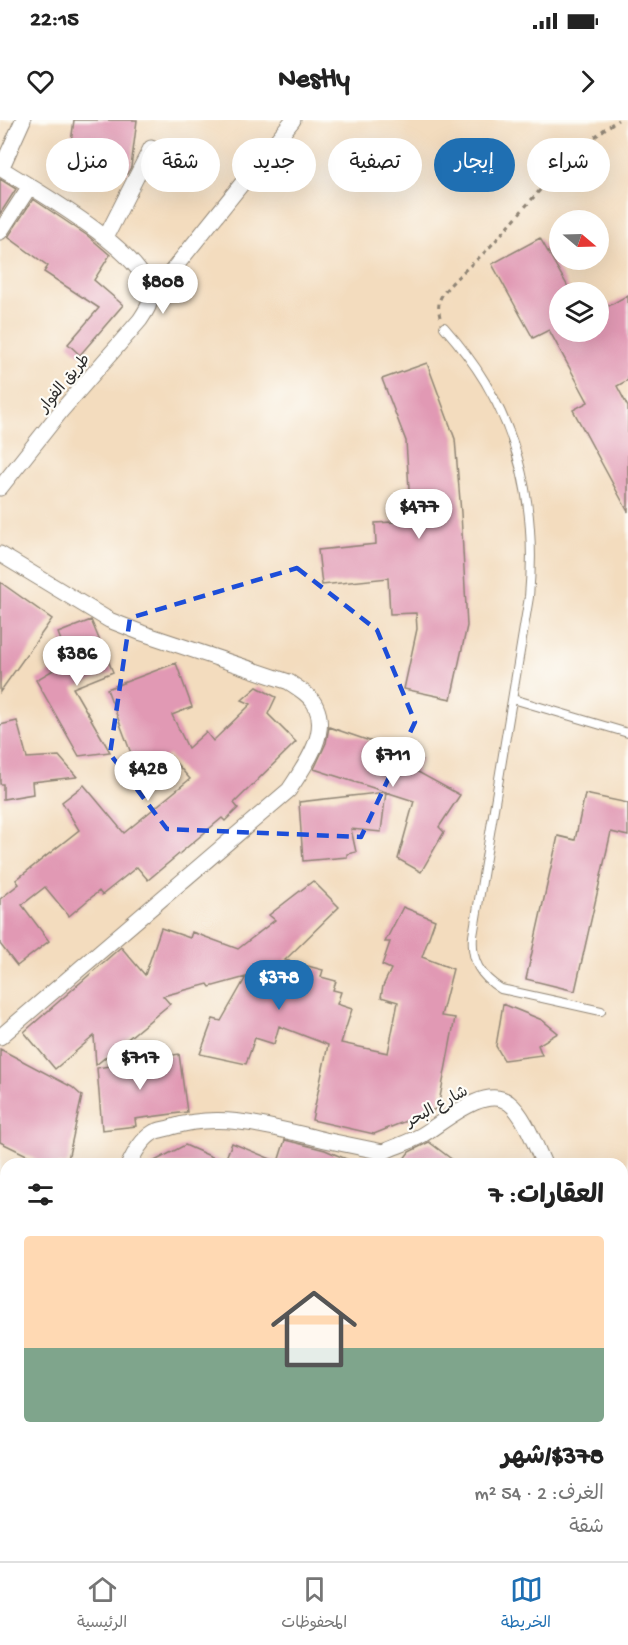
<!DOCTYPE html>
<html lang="ar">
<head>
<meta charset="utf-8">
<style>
  body { margin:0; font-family:"Gochi Hand","Playpen Sans Arabic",sans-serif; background:#f2f2f2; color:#222; direction:rtl; height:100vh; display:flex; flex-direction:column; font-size:22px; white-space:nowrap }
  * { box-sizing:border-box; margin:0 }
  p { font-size:20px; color:#767676 }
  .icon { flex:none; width:33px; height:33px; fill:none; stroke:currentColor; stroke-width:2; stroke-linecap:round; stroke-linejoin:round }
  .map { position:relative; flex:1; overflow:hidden; direction:ltr }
  .details { position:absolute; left:0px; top:1038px; width:628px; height:404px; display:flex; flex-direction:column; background:#fff; border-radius:18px 18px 0 0; box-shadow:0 6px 24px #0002; direction:rtl }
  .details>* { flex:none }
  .top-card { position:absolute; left:18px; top:18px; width:592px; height:54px; direction:rtl; display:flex; gap:12px }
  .needle { width:39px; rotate:109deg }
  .controls { position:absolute; left:549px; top:90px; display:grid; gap:12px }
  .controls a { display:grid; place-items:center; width:60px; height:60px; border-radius:50%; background:#fff; box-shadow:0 6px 24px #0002; font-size:30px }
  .price { position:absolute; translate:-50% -51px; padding:0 14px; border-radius:21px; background:#fff; color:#222; font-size:20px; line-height:39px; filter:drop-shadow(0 2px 3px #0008) }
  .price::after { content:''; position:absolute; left:50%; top:36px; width:18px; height:14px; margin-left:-9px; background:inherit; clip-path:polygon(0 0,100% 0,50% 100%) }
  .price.on { background:#1f6fb2; color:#fff }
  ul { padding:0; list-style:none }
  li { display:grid; align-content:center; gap:12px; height:318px; padding:0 24px }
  li span { display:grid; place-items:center; height:186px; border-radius:6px; color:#555 }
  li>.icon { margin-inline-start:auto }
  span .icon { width:108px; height:108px; fill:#fffc; stroke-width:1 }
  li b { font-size:26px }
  h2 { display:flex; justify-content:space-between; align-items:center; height:72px; padding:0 24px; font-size:26px }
  .pill { padding:0 21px; border-radius:27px; background:#fff; box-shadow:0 6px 24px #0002; font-size:21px; line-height:54px }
  .pill.on { background:#1f6fb2; color:#fff }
  .status { display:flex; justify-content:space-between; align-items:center; height:42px; padding:0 30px; background:#fff; direction:ltr }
  .status svg { height:16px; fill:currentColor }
  header { display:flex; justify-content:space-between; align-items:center; height:78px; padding:0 24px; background:#fff; font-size:27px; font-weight:700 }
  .menu { display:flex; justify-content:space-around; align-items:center; height:84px; border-top:2px solid #e0e0e0; background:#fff; font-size:16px; color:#767676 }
  .menu a { display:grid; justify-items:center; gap:3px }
  .menu .on { color:#1f6fb2 }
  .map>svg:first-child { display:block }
</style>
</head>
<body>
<div class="status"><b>22:15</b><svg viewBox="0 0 49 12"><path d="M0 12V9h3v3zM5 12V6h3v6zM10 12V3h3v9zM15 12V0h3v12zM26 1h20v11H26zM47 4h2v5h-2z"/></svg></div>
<header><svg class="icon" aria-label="forward" viewBox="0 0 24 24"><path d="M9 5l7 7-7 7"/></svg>Nestly<svg class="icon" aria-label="heart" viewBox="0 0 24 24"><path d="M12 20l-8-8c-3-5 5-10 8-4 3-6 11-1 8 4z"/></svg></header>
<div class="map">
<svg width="628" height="1441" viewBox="0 0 628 1441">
  <rect width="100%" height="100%" fill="#fdfcf7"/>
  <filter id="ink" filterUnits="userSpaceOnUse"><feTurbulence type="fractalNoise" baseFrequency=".0167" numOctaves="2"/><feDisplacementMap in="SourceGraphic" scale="12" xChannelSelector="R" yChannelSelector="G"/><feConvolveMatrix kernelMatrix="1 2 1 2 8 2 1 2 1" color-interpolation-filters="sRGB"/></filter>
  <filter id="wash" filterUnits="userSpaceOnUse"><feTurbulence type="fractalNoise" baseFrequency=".008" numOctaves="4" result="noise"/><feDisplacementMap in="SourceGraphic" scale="24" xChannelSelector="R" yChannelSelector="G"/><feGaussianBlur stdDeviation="1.35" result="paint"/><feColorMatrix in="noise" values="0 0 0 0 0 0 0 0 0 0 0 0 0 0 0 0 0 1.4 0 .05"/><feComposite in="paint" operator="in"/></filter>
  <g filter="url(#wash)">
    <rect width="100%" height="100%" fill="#f3dcbe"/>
    <g id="blocks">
      <path fill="#e199b4" d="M 74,0 L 137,0 L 131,47 L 127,54 L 68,45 Z
        M 0,59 L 16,69 L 0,94 Z
        M 33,79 L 88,116 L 110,135 L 94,160 L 123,185 L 80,235 L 68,224 L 99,188 L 44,152 L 48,146 L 8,117 Z
        M 540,118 L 571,172 L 560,172 L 560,212 L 598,212 L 598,192 L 628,175 L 628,260 L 617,266 L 628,287 L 628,392 L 573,290 L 588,282 L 549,210 L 533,218 L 492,144 Z
        M 427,243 L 455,319 L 461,393 L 467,506 L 451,579 L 404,569 L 417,509 L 416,493 L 390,494 L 388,458 L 322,465 L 318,430 L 376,424 L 375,403 L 411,401 L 406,321 L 382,259 Z
        M 0,462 L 52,499 L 0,572 Z
        M 91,500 L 113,552 L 73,568 L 110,632 L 79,636 L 36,560 L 69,541 L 58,513 Z
        M 176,543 L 192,587 L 172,595 L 188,628 L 206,612 L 213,621 L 251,584 L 242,580 L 257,567 L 276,577 L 268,594 L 296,622 L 234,683 L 238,688 L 225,701 L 222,698 L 148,760 L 137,747 L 102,775 L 99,771 L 69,796 L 45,767 L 22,785 L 49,821 L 17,846 L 0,824 L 0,779 L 19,764 L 16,760 L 79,710 L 62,682 L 84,665 L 124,713 L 190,659 L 169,635 L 138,652 L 107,569 Z
        M 17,601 L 27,638 L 59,636 L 77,657 L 32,662 L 33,674 L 3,679 L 3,664 L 0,664 L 0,605 Z
        M 329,607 L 422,639 L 416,651 L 460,675 L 439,707 L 444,712 L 421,752 L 398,739 L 414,681 L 314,649 L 326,623 Z
        M 386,672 L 381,712 L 351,709 L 356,732 L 347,734 L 347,737 L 303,741 L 299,682 Z
        M 585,674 L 628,683 L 628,716 L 611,712 L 575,871 L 526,859 L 558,716 L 575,720 Z
        M 313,761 L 339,787 L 285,840 L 323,850 L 321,857 L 336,861 L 333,870 L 341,872 L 337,884 L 352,889 L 341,923 L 388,933 L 398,882 L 381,877 L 383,866 L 391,849 L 382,845 L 390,822 L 385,822 L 403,787 L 435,800 L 422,837 L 453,849 L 441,896 L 455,898 L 438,988 L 374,1014 L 312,1000 L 328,925 L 279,906 L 274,924 L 255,918 L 246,944 L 200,934 L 213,899 L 221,901 L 246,857 L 210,867 L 208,864 L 163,876 L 170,884 L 96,945 L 94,916 L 55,949 L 24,912 L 121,827 L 145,855 L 161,808 L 190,818 L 192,812 L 238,829 L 275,800 L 269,795 Z
        M 503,884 L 542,900 L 558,913 L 538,925 L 542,935 L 504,940 L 496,926 Z
        M 0,929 L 72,967 L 82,976 L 67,1044 L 45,1044 L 0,1022 Z
        M 179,934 L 187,992 L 135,999 L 136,1006 L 102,1010 L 97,948 Z
        M 285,1020 L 325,1030 L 358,1044 L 238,1044 L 226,1038 L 232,1023 L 278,1042 Z
        M 429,1022 L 458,1044 L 400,1044 L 409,1032 Z
        M 185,1025 L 228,1044 L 149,1044 Z"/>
    </g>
  </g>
  <g filter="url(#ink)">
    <use href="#blocks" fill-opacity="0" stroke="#8f8474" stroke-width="1.5"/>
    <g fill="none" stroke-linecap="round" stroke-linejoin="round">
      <g stroke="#8f8474" stroke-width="10">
        <path id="service" d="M 444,207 C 459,224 473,242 485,262 C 525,329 536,401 529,477 L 473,816 C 471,841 480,856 501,869 L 601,891
          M 513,579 L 628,613"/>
      </g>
      <g stroke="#8f8474" stroke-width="17">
        <path id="minor" d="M 0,48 C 34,69 148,133 150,175 C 151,185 145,192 140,200 L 61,291 L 0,368
          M 1,49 L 23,0
          M 0,112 L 30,66
          M 106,117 L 151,28
          M 151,177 L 293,0
          M 0,434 L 109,500 L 142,513 L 289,562 C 299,569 312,576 316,587 C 329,615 303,648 289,670 L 0,917
          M 383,1032 C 396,1026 410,1022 422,1015 C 443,1003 485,964 509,983 C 524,994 536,1027 544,1044
          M 129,1044 C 135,1032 142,1019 154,1012 C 159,1010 166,1009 172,1007 C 223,991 274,1008 325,1020 C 344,1024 364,1028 383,1032
          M 0,1296 L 6,1300
          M 622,1379 L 628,1372
          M 223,1436 L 232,1441
          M 425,1441 L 429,1436
          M 581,1441 L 585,1436"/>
      </g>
      <g stroke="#8f8474" stroke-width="28">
        <path id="trunk" d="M 622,1254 L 628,1247
          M 622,1317 L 628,1311
          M 475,1441 L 479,1436
          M 517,1441 L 521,1436"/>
      </g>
      <path stroke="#8f8474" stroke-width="3" stroke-dasharray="4.5 4.5" stroke-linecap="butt" d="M 440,197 C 438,189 438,182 442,175 C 454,158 473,144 488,129 C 529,84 567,33 618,0"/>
      <use href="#service" stroke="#fff" stroke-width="8"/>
      <use href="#minor" stroke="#fff" stroke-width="15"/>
      <use href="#trunk" stroke="#fff" stroke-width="26"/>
    </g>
  </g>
  <path fill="none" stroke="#1d4ed8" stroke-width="4.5" stroke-dasharray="12 8" stroke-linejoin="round" d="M 297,448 L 377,510 L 415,602 L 361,717 L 167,709 L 110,634 L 130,498 Z"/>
  <g text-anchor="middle" stroke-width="4.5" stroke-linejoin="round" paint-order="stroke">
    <g font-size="16" fill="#2b2b2b" stroke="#fdfcf7">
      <text transform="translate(63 262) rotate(-50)" y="6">طريق الفوار</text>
      <text transform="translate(436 985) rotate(-29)" y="6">شارع البحر</text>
    </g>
  </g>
</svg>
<div class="controls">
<a><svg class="needle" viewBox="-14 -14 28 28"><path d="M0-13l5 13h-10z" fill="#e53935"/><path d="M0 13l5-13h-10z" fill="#767676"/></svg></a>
<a><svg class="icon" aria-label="layers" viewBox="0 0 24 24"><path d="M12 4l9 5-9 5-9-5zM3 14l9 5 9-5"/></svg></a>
</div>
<b class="price" style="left:163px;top:195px">$808</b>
<b class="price" style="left:419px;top:420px">$477</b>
<b class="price" style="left:77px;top:567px">$386</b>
<b class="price" style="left:393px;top:668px">$711</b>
<b class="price" style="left:148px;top:682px">$428</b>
<b class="price on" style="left:279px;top:891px">$378</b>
<b class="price" style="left:140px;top:971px">$717</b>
<div class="top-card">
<a class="pill">شراء</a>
<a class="pill on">إيجار</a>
<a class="pill">تصفية</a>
<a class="pill">جديد</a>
<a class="pill">شقة</a>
<a class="pill">منزل</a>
</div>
<section class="details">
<h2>العقارات: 7<svg class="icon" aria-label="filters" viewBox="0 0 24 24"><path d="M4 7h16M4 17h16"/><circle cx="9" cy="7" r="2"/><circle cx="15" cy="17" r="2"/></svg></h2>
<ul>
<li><span style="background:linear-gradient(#ffd9b3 60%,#7fa58c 0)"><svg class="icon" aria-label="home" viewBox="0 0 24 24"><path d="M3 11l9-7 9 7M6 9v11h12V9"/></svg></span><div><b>$378/شهر</b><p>الغرف: 2 · 54 m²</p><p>شقة</p></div></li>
</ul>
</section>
</div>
<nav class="menu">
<a class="on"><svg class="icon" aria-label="map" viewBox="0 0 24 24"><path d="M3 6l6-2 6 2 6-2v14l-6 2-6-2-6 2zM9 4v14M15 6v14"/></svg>الخريطة</a>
<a><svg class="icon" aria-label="saved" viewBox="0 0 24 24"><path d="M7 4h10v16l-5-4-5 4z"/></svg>المحفوظات</a>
<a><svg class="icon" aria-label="home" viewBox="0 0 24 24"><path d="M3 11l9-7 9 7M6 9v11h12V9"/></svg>الرئيسية</a>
</nav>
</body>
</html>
